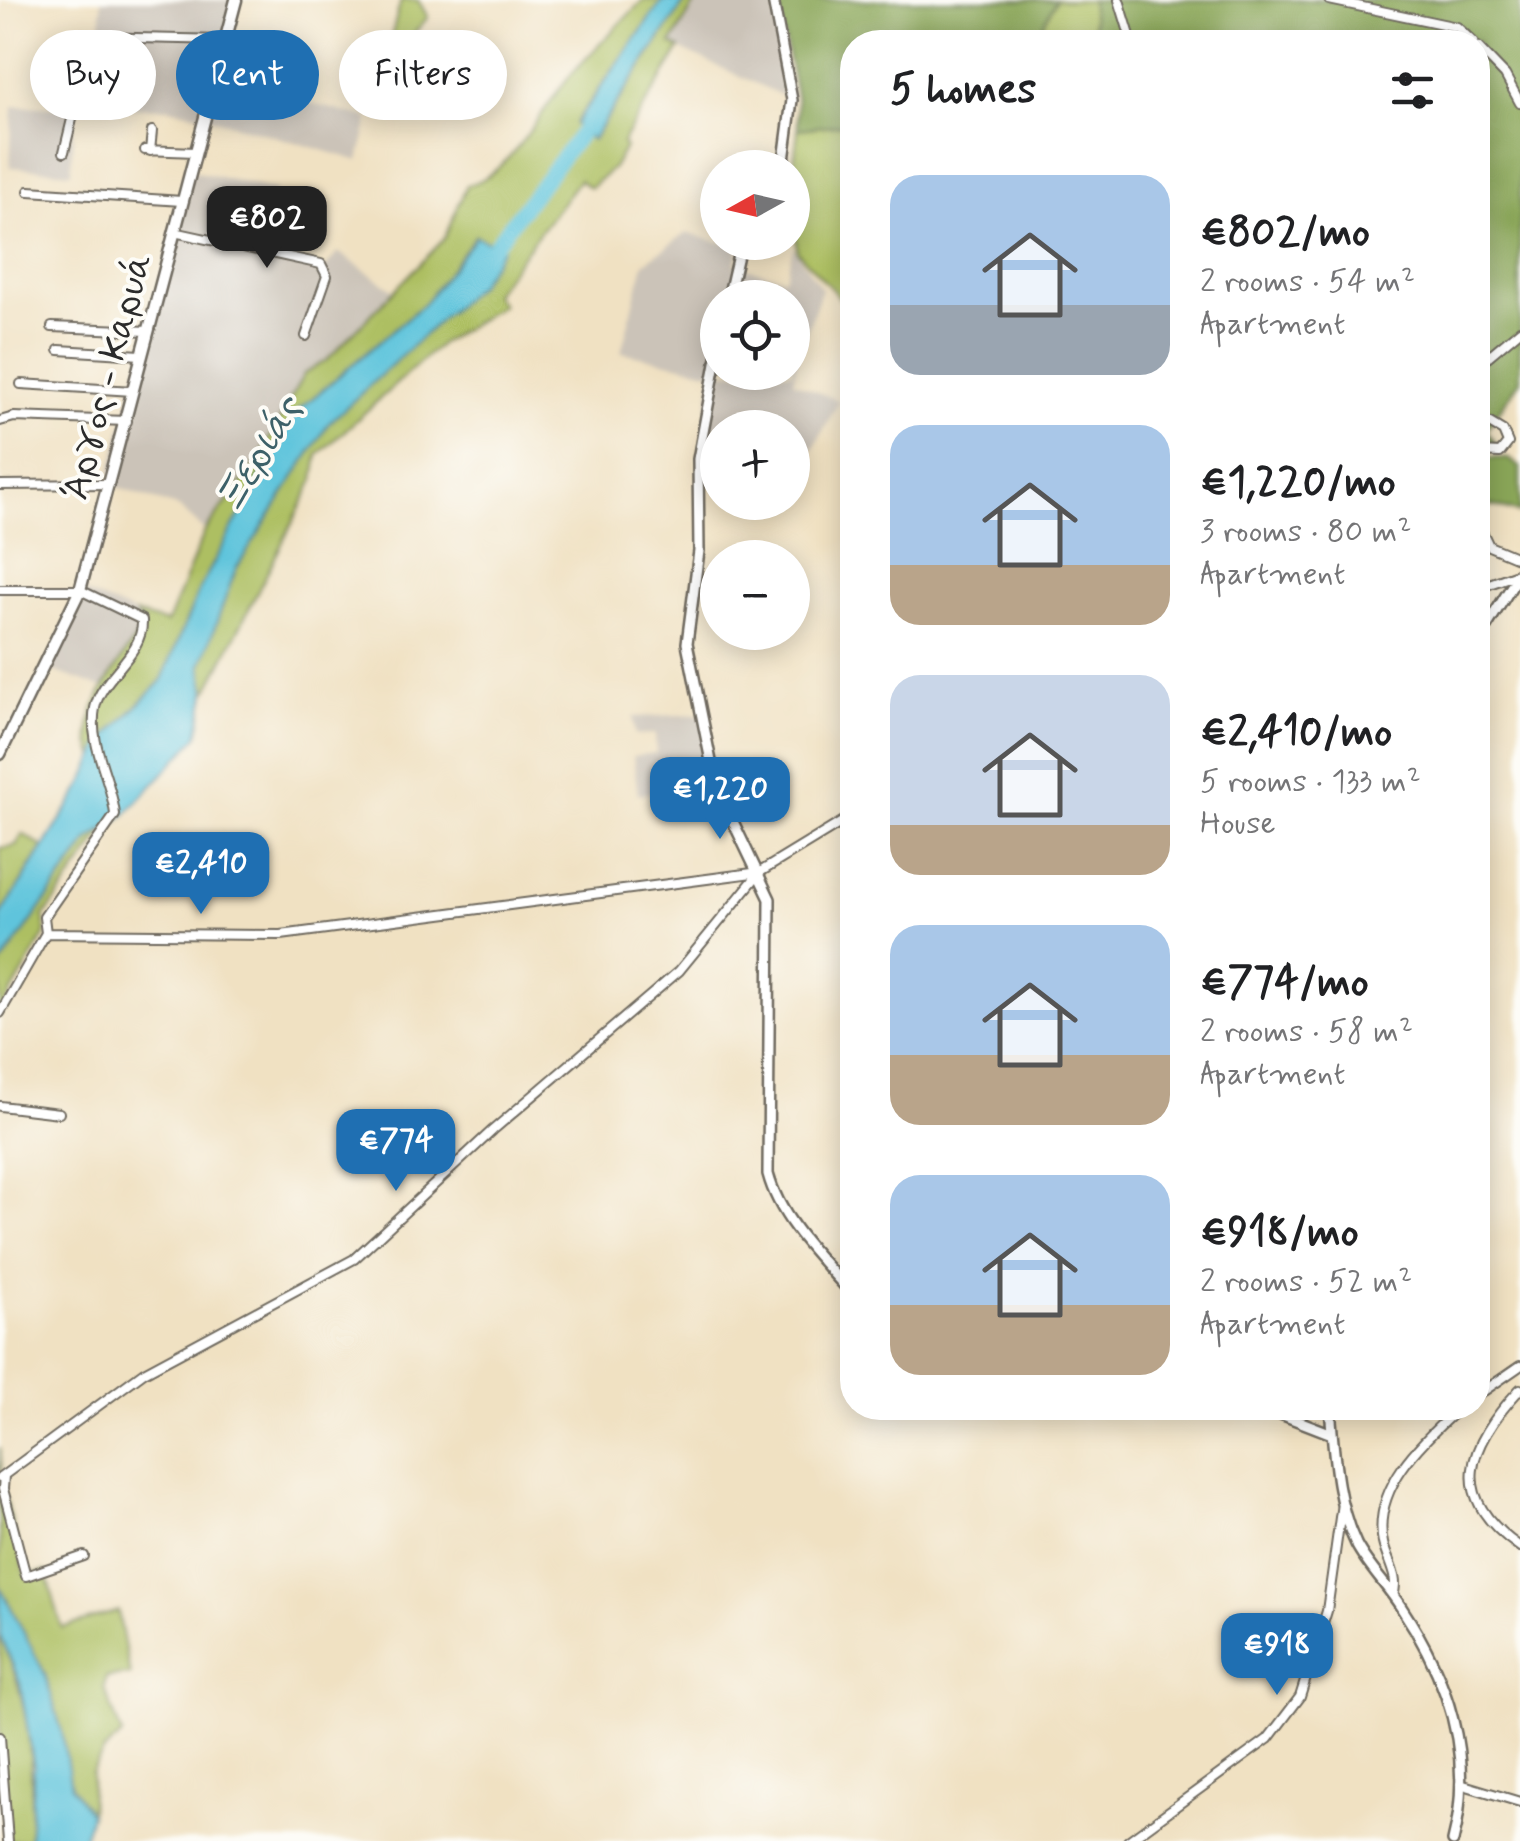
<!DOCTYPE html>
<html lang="en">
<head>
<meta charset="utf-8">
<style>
  body { margin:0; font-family:Mynerve,sans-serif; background:#f6f6f6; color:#202124; height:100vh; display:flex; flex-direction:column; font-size:38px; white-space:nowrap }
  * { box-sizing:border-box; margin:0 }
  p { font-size:32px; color:#757577 }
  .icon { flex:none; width:55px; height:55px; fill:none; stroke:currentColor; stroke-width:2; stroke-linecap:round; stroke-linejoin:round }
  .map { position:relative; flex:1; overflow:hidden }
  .sheet { position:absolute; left:840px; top:30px; width:650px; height:1390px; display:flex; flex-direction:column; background:#fff; border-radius:40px; box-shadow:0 5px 25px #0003 }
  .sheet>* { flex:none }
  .hud { position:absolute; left:30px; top:30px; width:660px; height:90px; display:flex; gap:20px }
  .needle { width:65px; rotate:262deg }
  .fabs { position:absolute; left:700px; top:150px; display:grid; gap:20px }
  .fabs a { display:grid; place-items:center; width:110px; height:110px; border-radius:50%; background:#fff; box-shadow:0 5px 25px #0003; font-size:50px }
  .price { position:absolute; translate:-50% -85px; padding:0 22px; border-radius:20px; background:#1f6fb2; color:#fff; font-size:32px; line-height:65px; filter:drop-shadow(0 2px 5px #0008) }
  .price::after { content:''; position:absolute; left:50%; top:60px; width:30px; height:22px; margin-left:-15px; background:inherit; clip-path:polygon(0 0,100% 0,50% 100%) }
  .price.current { background:#222; color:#fff }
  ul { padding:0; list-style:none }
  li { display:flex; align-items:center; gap:30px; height:250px; padding:0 50px }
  li span { display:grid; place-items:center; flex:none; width:280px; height:200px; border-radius:30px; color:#555 }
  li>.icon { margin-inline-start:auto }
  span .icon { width:120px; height:120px; fill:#fffc; stroke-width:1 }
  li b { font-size:42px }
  h2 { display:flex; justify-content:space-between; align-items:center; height:120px; padding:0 50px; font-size:42px }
  .chip { padding:0 35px; border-radius:45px; background:#fff; box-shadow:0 5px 25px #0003; font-size:35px; line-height:90px }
  .chip.current { background:#1f6fb2; color:#fff }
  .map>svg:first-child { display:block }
</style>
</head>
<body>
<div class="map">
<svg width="1520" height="1841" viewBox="0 0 1520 1841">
  <rect width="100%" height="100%" fill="#fdfcf7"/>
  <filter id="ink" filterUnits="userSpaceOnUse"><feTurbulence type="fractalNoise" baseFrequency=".01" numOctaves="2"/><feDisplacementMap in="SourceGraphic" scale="20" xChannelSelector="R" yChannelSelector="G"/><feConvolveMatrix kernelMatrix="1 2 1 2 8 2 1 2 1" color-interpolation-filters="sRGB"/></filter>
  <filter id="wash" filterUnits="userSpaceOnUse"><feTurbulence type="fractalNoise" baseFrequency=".0048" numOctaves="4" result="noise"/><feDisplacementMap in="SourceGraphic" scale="40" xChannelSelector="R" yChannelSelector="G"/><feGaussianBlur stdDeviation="2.25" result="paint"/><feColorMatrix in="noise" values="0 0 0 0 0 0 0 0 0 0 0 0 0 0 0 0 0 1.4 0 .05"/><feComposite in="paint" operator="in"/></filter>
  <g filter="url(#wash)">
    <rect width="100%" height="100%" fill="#f0e1c2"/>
    <path fill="#cbc3b8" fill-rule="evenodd" d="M 101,0 L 234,0 L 203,115 L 168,108 L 75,107 L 71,172 L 10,167 L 13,106 L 74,107 L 80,69 L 74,69 L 74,54 L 79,42 L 101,30 Z
      M 697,0 L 773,0 L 792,100 L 671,45 Z
      M 218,78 L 369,119 L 359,161 L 209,117 Z
      M 189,170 L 276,190 L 262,250 L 325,268 L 338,252 L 394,290 L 327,360 L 304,374 L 256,464 L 205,531 L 179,508 L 107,484 Z
      M 686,233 L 718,242 L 741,243 L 735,265 L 785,278 L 793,247 L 822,289 L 798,356 L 793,381 L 839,401 L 809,457 L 793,452 L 792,428 L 717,428 L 704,424 L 713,372 L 621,352 L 644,263 ZM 718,298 L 792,298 L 792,372 L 718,372 Z
      M 83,592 L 136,614 L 143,627 L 105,689 L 45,668 Z
      M 702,714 L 716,786 L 638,794 L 633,756 L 656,753 L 655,734 L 635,735 L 633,717 Z"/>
    <path fill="#adbf62" stroke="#6c7546" stroke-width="2.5" d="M 401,0 L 418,0 L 428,17 L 411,37 L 417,41 L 417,48 L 433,58 L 427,70 L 402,56 L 380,79 Z
      M 643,0 L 663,0 L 575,123 L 593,139 L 686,0 L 697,0 L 671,44 L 680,49 L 622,143 L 625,148 L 613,168 L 590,188 L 579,180 L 493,294 L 502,305 L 440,344 L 318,455 L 314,480 L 206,694 L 200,665 L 214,625 L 236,569 L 276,501 L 329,423 L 477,285 L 475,236 L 424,304 L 295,413 L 200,588 L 161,682 L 103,740 L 96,759 C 72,716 121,663 143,627 L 136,614 L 167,623 L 205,531 L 256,464 L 304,374 L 327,360 L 444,239 L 467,185 C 507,178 542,109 567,79 C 591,52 618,26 643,0 Z
      M 1056,0 L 1091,0 L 1094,42 L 1034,42 Z
      M 852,118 L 852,311 L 797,251 L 792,178 L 798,129 L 842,124 Z
      M 107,828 L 44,917 L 46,933 L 0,1013 L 0,966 L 89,840 Z
      M 23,834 L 43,847 L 0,917 L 0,848 L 16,845 Z
      M 0,1447 L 3,1489 L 26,1575 L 46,1571 L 62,1628 L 118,1611 L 130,1675 L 106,1677 L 104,1688 L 122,1735 L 104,1751 L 92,1772 L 90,1814 L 71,1787 L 45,1674 L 0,1586 Z
      M 0,1634 C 31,1707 35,1763 29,1841 L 8,1841 L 0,1737 Z"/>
    <path fill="#8aa658" stroke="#5a6842" stroke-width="2.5" d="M 777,0 L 1056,0 L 1034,42 L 852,42 L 852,118 L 842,124 L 798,129 L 796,96 Z
      M 1091,0 L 1520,0 L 1520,380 L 1486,430 L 1498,447 L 1478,448 L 1478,42 L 1094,42 Z
      M 1478,456 L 1509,459 L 1520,467 L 1520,513 L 1478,502 Z"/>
    <path fill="#5ec4dc" stroke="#447884" stroke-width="2.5" d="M 663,0 L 686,0 L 592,140 L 575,124 Z
      M 476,236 L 502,249 L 478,285 L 329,423 L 236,569 L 201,665 L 206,694 L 198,736 L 126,814 L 89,840 L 0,966 L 0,917 L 82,786 L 103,740 L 161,682 L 200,588 L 295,413 L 424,304 Z
      M 0,1586 L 45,1674 L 62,1732 L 71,1787 L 90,1814 L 83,1841 L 29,1841 L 34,1767 L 20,1683 L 0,1634 Z"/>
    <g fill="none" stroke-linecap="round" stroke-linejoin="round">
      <path stroke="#5ec4dc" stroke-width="15" d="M 483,260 L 594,116"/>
    </g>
  </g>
  <g filter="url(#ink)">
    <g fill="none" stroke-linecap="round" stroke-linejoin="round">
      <g stroke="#706b60" stroke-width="12">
        <path id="minor" d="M 1119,0 L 1132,42
          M 1329,0 L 1457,27 L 1473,42
          M 1478,47 L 1505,75 L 1520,103
          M 145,150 L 195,152
          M 150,151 L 152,131
          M 64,152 L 92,37 L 225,40
          M 29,191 L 182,201
          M 174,232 L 321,264 L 327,276 L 306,336
          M 52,327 L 148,331
          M 59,350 L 141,355
          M 1478,365 L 1520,330
          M 21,384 L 133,391
          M 1478,416 L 1503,431 L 1508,443 L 1500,453 L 1478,452
          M 0,421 L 14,417 L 127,421
          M 0,485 L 109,484
          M 1478,523 L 1489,546 L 1520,559
          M 1478,588 L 1520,573
          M 0,590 L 80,590 L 142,620 C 144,655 101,676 95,708 C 88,745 112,780 115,815 L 44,917 L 46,933 L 281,935 L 760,872
          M 0,1013 L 46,933
          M 0,1106 L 59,1113
          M 1520,1389 C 1467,1447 1447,1496 1520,1547
          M 1478,1395 L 1520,1366
          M 4,1476 L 3,1489 L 26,1576 L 84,1556
          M 0,1478 L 144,1372 L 354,1259 L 493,1130 L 679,971 L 760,872 L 852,816
          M 1393,1595 C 1400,1578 1387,1561 1383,1543 C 1372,1488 1421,1442 1459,1408
          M 0,1737 L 8,1841
          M 1460,1784 L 1520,1802
          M 1128,1841 L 1268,1739 L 1300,1697 L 1327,1611 L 1342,1503"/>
      </g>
      <g stroke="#706b60" stroke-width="14">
        <path id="tertiary" d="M 773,0 L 792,100 L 783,168
          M 728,298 L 741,242
          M 718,352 L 698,459 L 699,551 L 687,643 L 716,786 L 770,899 L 768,1174 C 780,1220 821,1259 852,1294
          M 1478,640 L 1520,573
          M 1265,1408 L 1332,1434
          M 1330,1408 C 1334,1453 1336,1502 1356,1544 C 1368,1567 1387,1585 1401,1607 C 1447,1676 1475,1757 1453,1841"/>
      </g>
      <g stroke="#706b60" stroke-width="15">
        <path id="secondary" d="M 0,754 L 80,590 L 236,0"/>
      </g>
      <use href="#minor" stroke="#fff" stroke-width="8"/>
      <use href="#tertiary" stroke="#fff" stroke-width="9"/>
      <use href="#secondary" stroke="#fff" stroke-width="10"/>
    </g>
  </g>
  <g text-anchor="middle" stroke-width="8" stroke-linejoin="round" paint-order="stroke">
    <g font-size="38" fill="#2b2b2b" stroke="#fdfcf7">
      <text transform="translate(106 376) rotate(-75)" y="13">Άργος - Καρυά</text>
    </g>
    <g font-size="40" font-style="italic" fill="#3d6169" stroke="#fdfcf7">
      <text transform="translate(257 454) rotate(-59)" y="14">Ξεριάς</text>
    </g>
  </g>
</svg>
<div class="fabs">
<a><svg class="needle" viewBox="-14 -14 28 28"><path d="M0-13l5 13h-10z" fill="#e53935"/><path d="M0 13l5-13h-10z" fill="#757577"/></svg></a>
<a><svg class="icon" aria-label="locate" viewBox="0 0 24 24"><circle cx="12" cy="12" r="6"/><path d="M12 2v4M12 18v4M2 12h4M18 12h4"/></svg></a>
<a>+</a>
<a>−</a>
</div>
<b class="price current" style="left:267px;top:271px">€802</b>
<b class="price" style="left:720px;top:842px">€1,220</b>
<b class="price" style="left:201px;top:917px">€2,410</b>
<b class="price" style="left:396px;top:1194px">€774</b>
<b class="price" style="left:1277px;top:1698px">€918</b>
<div class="hud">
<a class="chip">Buy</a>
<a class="chip current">Rent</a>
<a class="chip">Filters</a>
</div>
<section class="sheet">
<h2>5 homes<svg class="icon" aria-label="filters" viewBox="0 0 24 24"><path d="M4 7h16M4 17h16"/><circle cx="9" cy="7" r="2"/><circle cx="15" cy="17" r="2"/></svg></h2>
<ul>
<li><span style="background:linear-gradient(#a9c7e8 65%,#9aa5b1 0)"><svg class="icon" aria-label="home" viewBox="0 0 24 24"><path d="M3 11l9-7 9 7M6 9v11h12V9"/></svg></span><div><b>€802/mo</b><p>2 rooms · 54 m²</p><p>Apartment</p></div></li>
<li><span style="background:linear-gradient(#a9c7e8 70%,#b9a48a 0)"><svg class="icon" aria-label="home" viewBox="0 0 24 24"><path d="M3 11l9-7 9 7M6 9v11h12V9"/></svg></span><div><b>€1,220/mo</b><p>3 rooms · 80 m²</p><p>Apartment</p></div></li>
<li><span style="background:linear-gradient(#c9d6e8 75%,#b9a48a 0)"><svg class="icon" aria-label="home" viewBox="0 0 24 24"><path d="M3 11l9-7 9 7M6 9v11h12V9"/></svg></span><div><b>€2,410/mo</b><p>5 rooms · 133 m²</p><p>House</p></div></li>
<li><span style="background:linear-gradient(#a9c7e8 65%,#b9a48a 0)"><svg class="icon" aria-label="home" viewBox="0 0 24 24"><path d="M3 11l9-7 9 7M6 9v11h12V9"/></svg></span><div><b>€774/mo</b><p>2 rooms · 58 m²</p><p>Apartment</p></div></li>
<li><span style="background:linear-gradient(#a9c7e8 65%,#b9a48a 0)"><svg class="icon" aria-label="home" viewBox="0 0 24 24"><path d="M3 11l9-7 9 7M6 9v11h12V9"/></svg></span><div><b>€918/mo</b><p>2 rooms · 52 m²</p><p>Apartment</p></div></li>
</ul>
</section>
</div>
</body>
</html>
